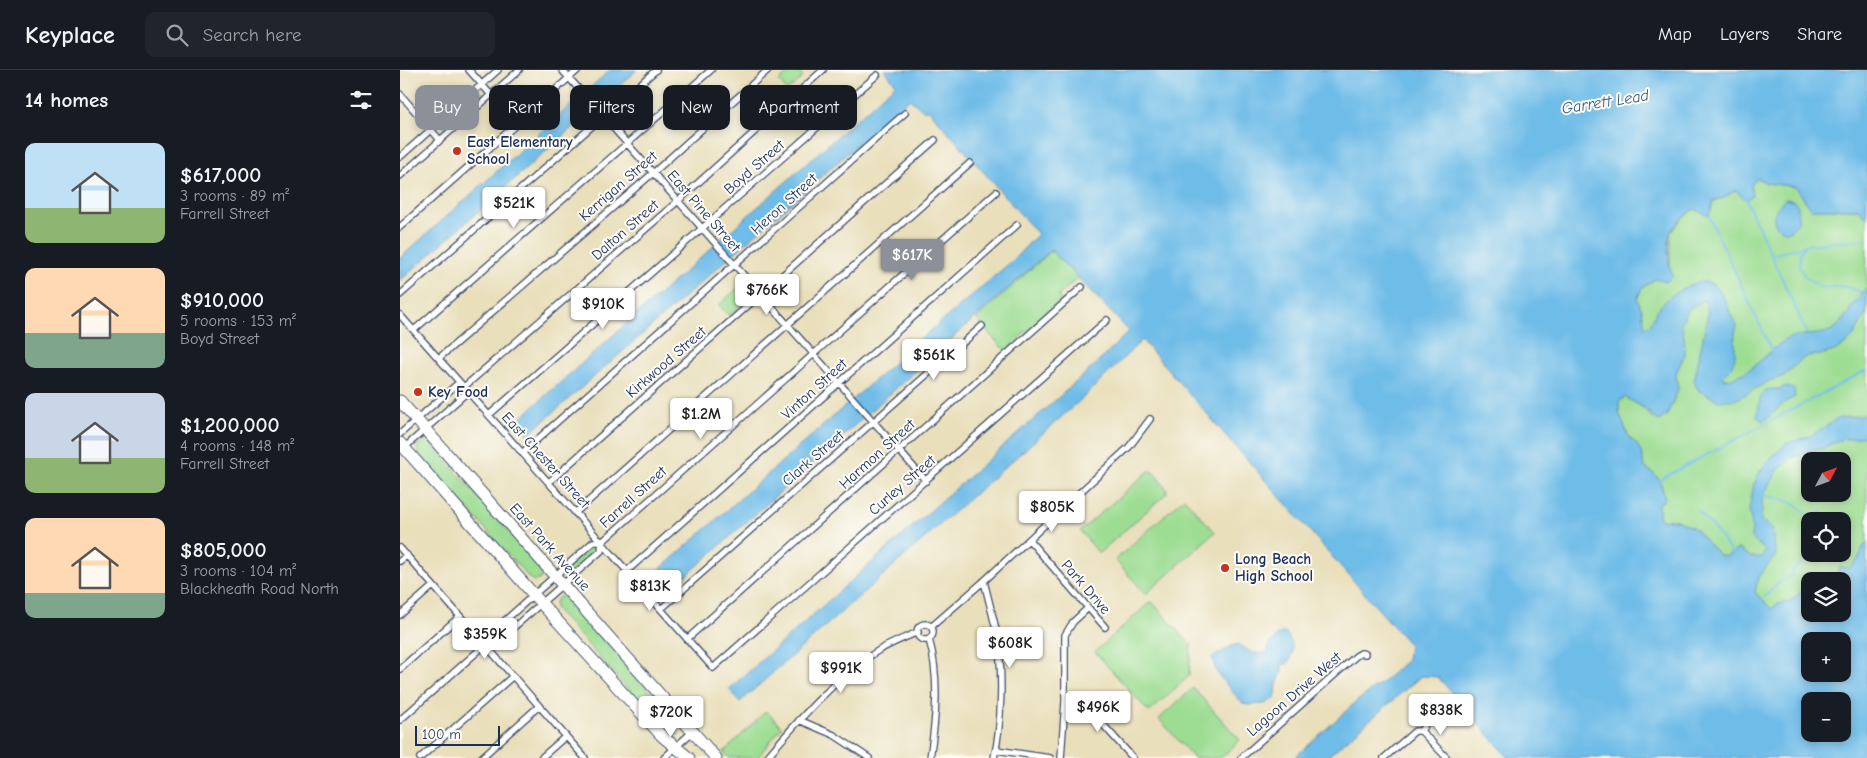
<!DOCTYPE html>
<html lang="en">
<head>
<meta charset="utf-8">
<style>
  body { margin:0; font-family:"Comic Neue",sans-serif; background:#20242c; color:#f1f3f6; height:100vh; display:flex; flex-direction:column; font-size:19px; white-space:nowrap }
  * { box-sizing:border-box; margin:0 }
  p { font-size:16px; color:#9ea1a6 }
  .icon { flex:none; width:28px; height:28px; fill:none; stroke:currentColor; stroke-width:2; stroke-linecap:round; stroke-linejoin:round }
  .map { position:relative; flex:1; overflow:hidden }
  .sheet { display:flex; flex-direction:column; background:#171b24; width:400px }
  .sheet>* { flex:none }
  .hud { position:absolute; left:15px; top:15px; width:475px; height:45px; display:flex; gap:10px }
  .needle { width:32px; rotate:49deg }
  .buttons { position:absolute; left:1401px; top:382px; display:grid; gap:10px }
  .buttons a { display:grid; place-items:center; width:50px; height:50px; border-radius:10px; background:#171b24; box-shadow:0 2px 8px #0003; font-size:25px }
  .scale { position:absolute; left:15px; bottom:12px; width:85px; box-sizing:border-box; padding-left:5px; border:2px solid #1b2f5e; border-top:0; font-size:14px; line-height:18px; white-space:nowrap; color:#1b2f5e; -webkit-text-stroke:4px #fdfcf7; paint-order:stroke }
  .price { position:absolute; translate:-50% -42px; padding:0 11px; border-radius:5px; background:#fff; color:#222; font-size:16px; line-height:32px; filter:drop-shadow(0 1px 2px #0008) }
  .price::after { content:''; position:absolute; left:50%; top:30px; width:15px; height:11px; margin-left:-8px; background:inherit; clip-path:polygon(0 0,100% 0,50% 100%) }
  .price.current { background:#8c9099; color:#fff }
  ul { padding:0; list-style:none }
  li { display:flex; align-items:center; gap:15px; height:125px; padding:0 25px }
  li span { display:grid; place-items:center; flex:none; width:140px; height:100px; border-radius:10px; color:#555 }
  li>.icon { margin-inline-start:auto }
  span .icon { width:60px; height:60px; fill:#fffc; stroke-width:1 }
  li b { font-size:21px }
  h2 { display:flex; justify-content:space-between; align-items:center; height:60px; padding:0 25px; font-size:21px }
  .pill { padding:0 18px; border-radius:10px; background:#171b24; box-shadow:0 2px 8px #0003; font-size:18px; line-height:45px }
  .pill.current { background:#8c9099; color:#fff }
  header { display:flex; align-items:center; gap:30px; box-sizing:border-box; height:70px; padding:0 25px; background:#171b24; border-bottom:1px solid #363941 }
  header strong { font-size:24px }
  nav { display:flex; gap:28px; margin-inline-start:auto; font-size:18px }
  .search { width:350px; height:45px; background:#20242c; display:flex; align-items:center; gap:12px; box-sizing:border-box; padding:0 18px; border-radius:10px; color:#9ea1a6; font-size:19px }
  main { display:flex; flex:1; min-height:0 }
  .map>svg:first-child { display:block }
</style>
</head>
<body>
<header>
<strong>Keyplace</strong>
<div class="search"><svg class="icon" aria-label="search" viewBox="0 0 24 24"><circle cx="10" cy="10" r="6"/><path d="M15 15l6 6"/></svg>Search here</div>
<nav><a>Map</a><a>Layers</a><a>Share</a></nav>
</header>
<main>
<section class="sheet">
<h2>14 homes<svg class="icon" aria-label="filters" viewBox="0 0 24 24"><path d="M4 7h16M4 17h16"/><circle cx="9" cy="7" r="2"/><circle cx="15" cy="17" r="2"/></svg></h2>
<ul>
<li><span style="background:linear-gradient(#bfe0f5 65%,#8fb573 0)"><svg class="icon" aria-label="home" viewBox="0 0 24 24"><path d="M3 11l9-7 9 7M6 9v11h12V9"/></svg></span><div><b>$617,000</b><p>3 rooms · 89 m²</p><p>Farrell Street</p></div></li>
<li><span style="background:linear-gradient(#ffd9b3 65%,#7fa58c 0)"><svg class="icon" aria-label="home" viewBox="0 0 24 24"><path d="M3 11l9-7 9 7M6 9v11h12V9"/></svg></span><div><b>$910,000</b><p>5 rooms · 153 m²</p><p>Boyd Street</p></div></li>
<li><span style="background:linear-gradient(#c9d6e8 65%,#8fb573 0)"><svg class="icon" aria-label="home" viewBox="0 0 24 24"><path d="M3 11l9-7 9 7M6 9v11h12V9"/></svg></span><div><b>$1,200,000</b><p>4 rooms · 148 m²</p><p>Farrell Street</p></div></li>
<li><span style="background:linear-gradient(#ffd9b3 75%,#7fa58c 0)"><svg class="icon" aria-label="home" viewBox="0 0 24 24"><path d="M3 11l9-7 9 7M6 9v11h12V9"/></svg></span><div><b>$805,000</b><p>3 rooms · 104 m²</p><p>Blackheath Road North</p></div></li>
</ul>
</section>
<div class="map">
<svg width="1467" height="688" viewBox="0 0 1467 688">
  <rect width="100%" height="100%" fill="#fdfcf7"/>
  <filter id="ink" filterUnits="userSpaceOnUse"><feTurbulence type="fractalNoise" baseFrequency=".02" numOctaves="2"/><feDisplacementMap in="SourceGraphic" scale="10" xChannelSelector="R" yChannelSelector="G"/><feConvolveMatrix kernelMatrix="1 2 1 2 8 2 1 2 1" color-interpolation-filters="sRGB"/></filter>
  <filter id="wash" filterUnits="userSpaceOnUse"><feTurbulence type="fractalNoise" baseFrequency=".0096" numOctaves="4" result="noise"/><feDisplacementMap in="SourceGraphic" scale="20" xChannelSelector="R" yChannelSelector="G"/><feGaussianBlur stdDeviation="1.12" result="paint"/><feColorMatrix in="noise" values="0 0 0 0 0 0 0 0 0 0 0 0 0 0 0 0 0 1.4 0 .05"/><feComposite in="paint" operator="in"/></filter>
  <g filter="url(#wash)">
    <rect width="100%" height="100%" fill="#e9dfbb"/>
    <path fill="#9ddd93" stroke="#5c8678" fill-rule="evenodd" d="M 391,0 L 397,0 L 403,7 L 387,21 L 379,11 Z
      M 79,19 L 84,25 L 45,59 L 41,54 Z
      M 1357,108 L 1367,113 L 1396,117 L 1411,139 L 1458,139 L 1467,148 L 1467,474 L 1463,477 L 1458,490 L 1449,498 L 1440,497 L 1433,511 L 1410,511 L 1410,514 L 1389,532 L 1378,534 L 1371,539 L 1355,522 C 1359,501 1356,491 1338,479 L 1327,487 L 1319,485 L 1294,458 L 1276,450 L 1260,450 L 1258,434 L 1265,429 C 1260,411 1261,407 1244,397 C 1242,386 1241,374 1230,370 L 1219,343 L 1219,332 L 1225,326 C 1235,334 1245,337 1252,348 L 1278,320 L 1276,303 L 1284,284 L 1244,259 L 1242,240 L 1237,229 L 1242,218 L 1255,208 L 1266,212 L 1270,202 L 1270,163 C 1277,155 1283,146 1293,140 C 1308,131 1321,131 1336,120 L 1346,130 L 1351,115 ZM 1410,391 L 1442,391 L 1442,424 L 1410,424 ZM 1410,451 L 1442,451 L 1442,484 L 1410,484 Z
      M 651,181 L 678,208 L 658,226 L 661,230 L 605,281 L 576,249 Z
      M 342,214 L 352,225 L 329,246 L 319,235 Z
      M 25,370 L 30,372 L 141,498 L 143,504 L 140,509 L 135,511 L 130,509 L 18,383 L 17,378 L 19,373 Z
      M 749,401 L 753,402 L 767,419 L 767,423 L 699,483 L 680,461 Z
      M 784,428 L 815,462 L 746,524 L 715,490 Z
      M 193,474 L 198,475 L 198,479 L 172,503 L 167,502 L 167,498 Z
      M 162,526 L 167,528 L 267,641 C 273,648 282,655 278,665 L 271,665 L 257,652 L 155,538 L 155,532 L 158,528 Z
      M 751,531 L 791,575 L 789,606 L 749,642 L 695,582 Z
      M 793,618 L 840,670 L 821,688 L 794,688 L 759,649 Z
      M 366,641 L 382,657 L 357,688 L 330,688 L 323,683 Z"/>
    <path fill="#6ebce8" stroke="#4476a3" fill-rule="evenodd" d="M 210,0 L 237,0 L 0,211 L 0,188 Z
      M 484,0 L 1467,0 L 1467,148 L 1458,139 L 1411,139 L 1396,117 L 1367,113 L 1357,108 L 1351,115 L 1352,126 L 1346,130 L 1335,120 L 1324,128 L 1314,130 L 1309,146 L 1294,139 C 1287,144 1273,154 1270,164 C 1267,173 1268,198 1273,206 L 1266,212 L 1255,209 L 1242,218 L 1237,229 L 1242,240 L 1245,258 C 1254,253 1253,244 1260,237 C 1269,225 1299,204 1314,215 C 1327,225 1327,243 1337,255 L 1335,263 L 1335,287 L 1331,298 L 1323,306 L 1324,309 C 1349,308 1365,283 1385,270 C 1400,261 1422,269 1436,257 C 1449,246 1453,229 1467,219 L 1467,241 L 1454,266 L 1446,274 L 1434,281 L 1420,285 L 1408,286 L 1401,290 L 1384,306 L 1369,311 L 1337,329 L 1319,331 L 1298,320 L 1294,311 L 1308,244 L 1306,234 L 1303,230 L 1289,239 L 1281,253 L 1284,266 L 1285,284 L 1276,303 L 1278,320 L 1267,345 L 1259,351 C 1251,347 1253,345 1247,340 C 1243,336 1230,331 1225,327 L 1219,332 L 1219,343 L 1230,369 C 1241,374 1242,386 1244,397 C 1261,407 1260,411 1265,429 L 1258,434 L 1260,450 L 1276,450 L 1294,458 L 1319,485 L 1327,486 L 1338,479 L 1351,487 L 1361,487 L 1366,481 L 1351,468 L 1352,455 L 1349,439 L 1354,414 L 1360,401 L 1370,389 L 1385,374 L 1410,366 L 1439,348 L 1467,345 L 1467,366 L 1440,370 L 1421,379 L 1411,381 L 1392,388 L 1379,399 L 1363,425 L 1361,451 L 1372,458 L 1376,485 L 1358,507 L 1355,522 L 1371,539 L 1378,534 L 1389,532 L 1410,514 L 1410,544 L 1442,544 L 1442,511 L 1433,511 L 1440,497 L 1449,498 L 1458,490 L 1463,477 L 1467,474 L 1467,688 L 1109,688 L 1038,607 L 1021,606 L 926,688 L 894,688 L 957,631 L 984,611 L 1007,590 L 1009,574 L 742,270 L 684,327 L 340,632 L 329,619 L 694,296 L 729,261 L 651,180 L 266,524 L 251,507 L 536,256 L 612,191 L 638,164 L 528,39 L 525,41 L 509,29 L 129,364 L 118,350 L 496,14 ZM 1410,571 L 1442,571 L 1442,604 L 1410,604 ZM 1410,631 L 1442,631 L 1442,664 L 1410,664 Z
      M 1386,129 L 1394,131 L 1398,136 L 1398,153 L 1389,162 C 1368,158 1371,139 1386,129 Z
      M 1385,316 L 1394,319 L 1395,327 L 1385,332 L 1370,346 L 1362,351 L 1357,346 C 1360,337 1357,320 1372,319 C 1375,318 1377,320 1380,319 Z
      M 880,563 L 886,563 C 893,572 895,585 887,594 L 882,594 L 882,602 L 877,614 L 876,625 L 874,629 L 865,634 L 847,635 L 841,632 L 817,603 L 812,588 L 832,576 L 838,574 L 852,583 L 867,583 L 869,574 Z"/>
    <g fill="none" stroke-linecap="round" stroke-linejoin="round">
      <path stroke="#6ebce8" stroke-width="2" d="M 1346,130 L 1407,263
        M 1309,146 L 1372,281
        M 1406,175 L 1400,182 L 1399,197 L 1406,208 L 1422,218 L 1442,216 L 1462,222
        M 1372,185 L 1406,175 L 1467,169
        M 1259,410 L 1467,300
        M 1363,425 C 1380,429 1397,431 1407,445 L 1415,447 L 1422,442
        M 1298,441 L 1313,457 L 1332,483
        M 1362,529 L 1379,513 L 1393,505 L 1392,501 L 1397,496 L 1417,484"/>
    </g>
  </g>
  <g filter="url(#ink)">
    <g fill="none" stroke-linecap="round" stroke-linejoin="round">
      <g stroke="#3a496c" stroke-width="8">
        <path id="street" d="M 69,0 L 91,25
          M 162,0 L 526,411
          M 0,24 L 40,70
          M 0,87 L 98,0
          M 0,106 L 119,0
          M 0,157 L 178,0
          M 0,225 L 256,0
          M 0,245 L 313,598 L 707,250
          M 14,260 L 311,0
          M 39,288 L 253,103 L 368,0
          M 64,317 L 278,131 L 423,0
          M 89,345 L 477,5
          M 0,364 L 56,315 L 64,317
          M 4,378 L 64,325 L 64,317
          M 122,383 L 505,43
          M 149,412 L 535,70
          M 175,443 L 570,93
          M 629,470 L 705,557
          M 202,472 L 596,122
          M 0,478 L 185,688
          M 0,491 L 7,485
          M 227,501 L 617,155
          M 584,511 C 588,528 593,546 597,564 C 603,598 602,654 594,688
          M 261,539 L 582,256
          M 0,545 L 33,516
          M517 562a8 8 0 1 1 16 0a8 8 0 1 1-16 0Z
          M 531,557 L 584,511 L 729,377 L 750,349
          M 287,569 L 682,217
          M 529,569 C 540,608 536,648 530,688
          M 85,575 L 97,572 L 201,481 L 202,472
          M 0,599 L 60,546
          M 665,632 L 690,640 L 733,688
          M 0,650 L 85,575 L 91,563 L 193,472 L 202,472
          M 399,650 L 434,665 L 469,688
          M 1021,661 L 1047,688
          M 596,680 L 650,688
          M 20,688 L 113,606
          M 81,688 L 139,636
          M 141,688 L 166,666
          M 264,688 L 292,662
          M 366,688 C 399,650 434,609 476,582 C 489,574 504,568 518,562
          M 661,688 L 665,632 L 665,565 L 673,552 L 688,538
          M 841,688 L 956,586 L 961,583 L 965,584
          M 984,688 L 1015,661 L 1021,661 L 1025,655"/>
      </g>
      <g stroke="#3a496c" stroke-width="13">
        <path id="highway" d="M 0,331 L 316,688
          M 0,373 L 141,533 L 262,666 L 289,688"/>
      </g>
      <use href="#street" stroke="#fff" stroke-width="5.5"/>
      <use href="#highway" stroke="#fff" stroke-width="11"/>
    </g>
  </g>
  <g fill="#c8321e" stroke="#fdfcf7" stroke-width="2">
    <circle cx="57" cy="81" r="5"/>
    <circle cx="18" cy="322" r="5"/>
    <circle cx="825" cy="498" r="5"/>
  </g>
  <g text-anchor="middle" stroke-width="4" stroke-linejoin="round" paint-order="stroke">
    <g font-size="15" font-weight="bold" fill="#1b2f5e" stroke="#fdfcf7" text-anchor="start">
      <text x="67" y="77">East Elementary<tspan x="67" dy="17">School</tspan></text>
      <text x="28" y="327">Key Food</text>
      <text x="835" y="494">Long Beach<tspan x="835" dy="17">High School</tspan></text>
    </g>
    <g font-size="15" fill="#1b2f5e" stroke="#fdfcf7">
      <text transform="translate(354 97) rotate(-41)" y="5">Boyd Street</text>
      <text transform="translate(218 116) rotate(-41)" y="5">Kerrigan Street</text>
      <text transform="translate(384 134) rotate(-42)" y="5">Heron Street</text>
      <text transform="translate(304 141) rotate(49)" y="5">East Pine Street</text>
      <text transform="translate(225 160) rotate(-41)" y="5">Dalton Street</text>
      <text transform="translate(266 292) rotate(-41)" y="5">Kirkwood Street</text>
      <text transform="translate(414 319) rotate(-42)" y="5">Vinton Street</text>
      <text transform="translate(477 384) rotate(-42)" y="5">Harmon Street</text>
      <text transform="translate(413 388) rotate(-41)" y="5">Clark Street</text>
      <text transform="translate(146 390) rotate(48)" y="5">East Chester Street</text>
      <text transform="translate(502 415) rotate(-41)" y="5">Curley Street</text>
      <text transform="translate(233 427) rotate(-42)" y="5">Farrell Street</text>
      <text transform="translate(150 477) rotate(48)" y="5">East Park Avenue</text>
      <text transform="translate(686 517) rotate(49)" y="5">Park Drive</text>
      <text transform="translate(894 624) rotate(-41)" y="5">Lagoon Drive West</text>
    </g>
    <g font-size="16" font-style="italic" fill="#345987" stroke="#fdfcf7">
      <text transform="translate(1205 31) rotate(-9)" y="6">Garrett Lead</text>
    </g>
  </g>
</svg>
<div class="buttons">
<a><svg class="needle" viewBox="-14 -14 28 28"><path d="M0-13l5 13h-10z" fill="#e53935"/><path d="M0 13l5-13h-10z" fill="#9ea1a6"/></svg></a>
<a><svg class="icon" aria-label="locate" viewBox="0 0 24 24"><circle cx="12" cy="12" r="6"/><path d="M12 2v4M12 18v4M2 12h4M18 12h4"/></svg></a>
<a><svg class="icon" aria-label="layers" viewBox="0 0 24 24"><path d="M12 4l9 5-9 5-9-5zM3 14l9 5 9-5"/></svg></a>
<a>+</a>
<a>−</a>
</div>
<div class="scale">100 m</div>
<b class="price" style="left:114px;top:159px">$521K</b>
<b class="price current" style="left:512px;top:211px">$617K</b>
<b class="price" style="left:367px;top:246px">$766K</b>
<b class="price" style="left:203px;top:260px">$910K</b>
<b class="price" style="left:534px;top:311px">$561K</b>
<b class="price" style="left:301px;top:370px">$1.2M</b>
<b class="price" style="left:652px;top:463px">$805K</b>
<b class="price" style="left:250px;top:542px">$813K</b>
<b class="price" style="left:85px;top:590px">$359K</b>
<b class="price" style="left:610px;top:599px">$608K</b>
<b class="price" style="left:441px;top:624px">$991K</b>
<b class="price" style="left:698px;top:663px">$496K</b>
<b class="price" style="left:1041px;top:666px">$838K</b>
<b class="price" style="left:271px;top:668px">$720K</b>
<div class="hud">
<a class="pill current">Buy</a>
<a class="pill">Rent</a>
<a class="pill">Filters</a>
<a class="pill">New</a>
<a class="pill">Apartment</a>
</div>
</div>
</main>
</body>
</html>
